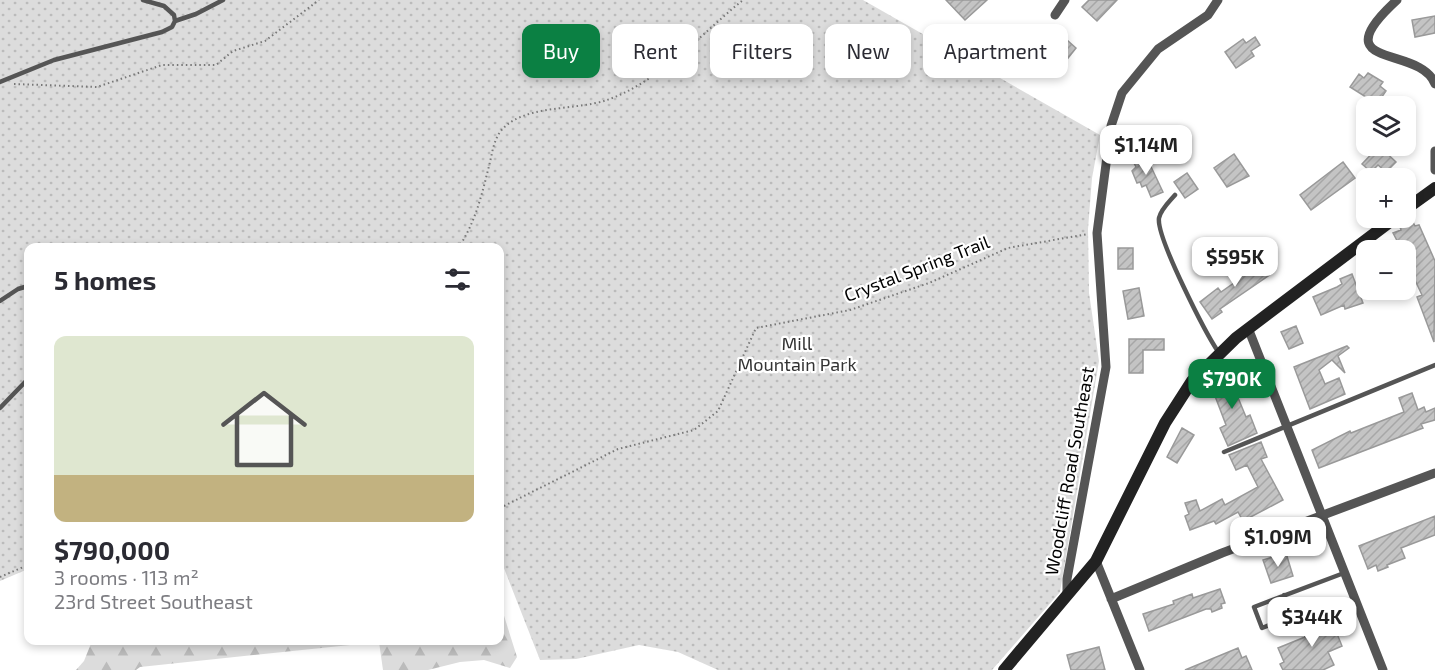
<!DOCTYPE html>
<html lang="en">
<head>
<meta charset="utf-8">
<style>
  body { margin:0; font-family:"Exo 2",sans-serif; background:#f2f2f3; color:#2b2b33; height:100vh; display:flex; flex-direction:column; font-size:22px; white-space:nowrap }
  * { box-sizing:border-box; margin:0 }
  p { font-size:20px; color:#7c7c81 }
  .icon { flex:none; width:33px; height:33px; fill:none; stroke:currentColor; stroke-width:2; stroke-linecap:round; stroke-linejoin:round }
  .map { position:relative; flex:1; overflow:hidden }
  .drawer { position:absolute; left:24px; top:243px; width:480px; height:402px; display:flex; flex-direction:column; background:#fff; border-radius:12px; box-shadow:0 3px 9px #0003 }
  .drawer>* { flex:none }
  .guide { position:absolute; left:522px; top:24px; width:570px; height:54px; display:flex; gap:12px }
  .tools { position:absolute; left:1356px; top:96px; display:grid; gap:12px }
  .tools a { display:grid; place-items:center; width:60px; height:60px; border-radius:12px; background:#fff; box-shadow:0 3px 9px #0003; font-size:30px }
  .price { position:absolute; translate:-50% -51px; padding:0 14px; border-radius:12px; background:#fff; color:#222; font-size:20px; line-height:39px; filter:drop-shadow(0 2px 3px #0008) }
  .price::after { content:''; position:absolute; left:50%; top:36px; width:18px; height:14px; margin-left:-9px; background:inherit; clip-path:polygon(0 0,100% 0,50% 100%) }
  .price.on { background:#0b8043; color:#fff }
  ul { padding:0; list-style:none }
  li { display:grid; align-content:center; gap:12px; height:318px; padding:0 30px }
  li+li { border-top:2px solid #e1e1e2 }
  li span { display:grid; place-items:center; height:186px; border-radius:12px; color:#555 }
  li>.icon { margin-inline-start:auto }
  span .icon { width:108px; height:108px; fill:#fffc; stroke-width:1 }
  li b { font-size:26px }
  h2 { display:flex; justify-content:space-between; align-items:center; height:72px; padding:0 30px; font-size:26px }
  .pill { padding:0 21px; border-radius:12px; background:#fff; box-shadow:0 3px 9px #0003; font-size:21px; line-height:54px }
  .pill.on { background:#0b8043; color:#fff }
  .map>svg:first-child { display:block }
</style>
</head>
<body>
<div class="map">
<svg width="1435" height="670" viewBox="0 0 1435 670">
  <defs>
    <pattern id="forest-firs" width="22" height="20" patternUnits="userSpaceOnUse" patternTransform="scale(1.5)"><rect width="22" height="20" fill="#dcdcdc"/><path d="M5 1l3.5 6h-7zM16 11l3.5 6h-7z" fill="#bbb"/></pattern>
    <pattern id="park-dots" width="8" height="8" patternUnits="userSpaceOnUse" patternTransform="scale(1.5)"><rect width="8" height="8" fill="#dcdcdc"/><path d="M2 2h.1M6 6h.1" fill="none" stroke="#bbb" stroke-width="1.8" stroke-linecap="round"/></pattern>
    <pattern id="building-hatch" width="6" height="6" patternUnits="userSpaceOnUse" patternTransform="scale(1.5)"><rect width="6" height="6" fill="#c4c4c4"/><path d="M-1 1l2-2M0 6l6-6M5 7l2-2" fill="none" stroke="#a7a7a7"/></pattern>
  </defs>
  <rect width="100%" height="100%" fill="#fff"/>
  <path fill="url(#forest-firs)" d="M 500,603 L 517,657 L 510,668 L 484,660 L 460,662 L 428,670 L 383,670 L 379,642 L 140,667 L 136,670 L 76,670 L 84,661 L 92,641 L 500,640 Z"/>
  <path fill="url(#park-dots)" d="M 0,0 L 863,0 L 1100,135 L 1092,178 L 1088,229 L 1089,293 L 1099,361 L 1060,592 L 992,670 L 718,670 L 678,652 L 639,645 L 576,659 L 540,660 L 500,558 L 500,248 L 28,248 L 28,569 L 0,581 Z"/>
  <path fill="url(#building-hatch)" stroke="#999" stroke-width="1.5" d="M 946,0 L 987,0 L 965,20 Z
    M 1089,0 L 1117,0 L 1097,21 L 1082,7 Z
    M 1435,16 L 1435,33 L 1415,37 L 1412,20 Z
    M 1058,32 L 1076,48 L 1065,62 L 1056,54 L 1047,66 L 1025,48 L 1033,38 L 1045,48 Z
    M 1255,37 L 1260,45 L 1251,51 L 1254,56 L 1236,68 L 1225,52 L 1243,39 L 1246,43 Z
    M 1368,73 L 1383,82 L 1380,86 L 1386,91 L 1377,104 L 1350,87 L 1359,74 L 1364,78 Z
    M 1379,146 L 1396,162 L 1386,172 L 1378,165 L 1371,172 L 1362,164 Z
    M 1145,154 L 1163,192 L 1151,197 L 1146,185 L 1142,187 L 1140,182 L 1137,183 L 1132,171 L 1136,167 L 1133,161 Z
    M 1234,154 L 1249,176 L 1227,187 L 1214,168 Z
    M 1343,162 L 1355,178 L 1311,210 L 1300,195 Z
    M 1187,173 L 1198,189 L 1185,198 L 1174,182 Z
    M 1413,222 L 1415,226 L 1419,225 L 1435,261 L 1434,342 L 1417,297 L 1422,295 L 1406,261 L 1406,250 L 1402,250 L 1393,233 L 1401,230 L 1400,227 Z
    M 1118,248 L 1133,248 L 1133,269 L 1118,269 Z
    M 1244,262 L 1250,270 L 1262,262 L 1271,274 L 1220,309 L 1222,312 L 1212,319 L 1200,302 L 1218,288 L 1221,292 L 1238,280 L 1232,272 Z
    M 1352,274 L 1363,303 L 1345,309 L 1344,305 L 1321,315 L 1313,297 L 1337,287 L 1342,284 L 1340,279 Z
    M 1139,288 L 1144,316 L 1128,319 L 1123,291 Z
    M 1296,326 L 1303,343 L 1289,349 L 1281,332 Z
    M 1129,339 L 1164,339 L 1164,350 L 1143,350 L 1143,373 L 1129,373 Z
    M 1347,346 L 1349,348 L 1338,356 L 1345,373 L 1332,360 L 1319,370 L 1325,384 L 1339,378 L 1345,394 L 1310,409 L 1294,367 Z
    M 1225,366 L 1246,417 L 1250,415 L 1257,433 L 1228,446 L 1220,428 L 1226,425 L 1215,396 L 1220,395 L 1211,374 Z
    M 1412,393 L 1418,410 L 1424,407 L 1426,412 L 1435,408 L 1435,420 L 1421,424 L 1423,428 L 1319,468 L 1312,450 L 1350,431 L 1351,433 L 1404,412 L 1399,398 Z
    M 1182,428 L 1194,435 L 1177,463 L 1167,457 Z
    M 1261,442 L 1267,457 L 1261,459 L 1283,500 L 1243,521 L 1238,512 L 1216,524 L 1214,521 L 1190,530 L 1185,516 L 1189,514 L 1185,503 L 1196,500 L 1200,511 L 1222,499 L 1225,505 L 1258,487 L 1247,465 L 1236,470 L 1229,455 Z
    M 1435,516 L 1435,535 L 1401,548 L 1405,558 L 1387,565 L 1388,567 L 1378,571 L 1376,565 L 1368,569 L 1359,546 Z
    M 1286,553 L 1293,576 L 1271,583 L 1263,560 Z
    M 1220,589 L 1225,603 L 1221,604 L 1222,608 L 1212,612 L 1211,609 L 1206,609 L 1149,631 L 1143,614 L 1174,604 L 1173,601 L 1192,594 L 1193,598 Z
    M 1329,614 L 1342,646 L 1328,652 L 1334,665 L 1323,670 L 1283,670 L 1280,664 L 1284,662 L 1278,648 L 1305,637 L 1303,632 L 1319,625 L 1317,619 Z
    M 1099,647 L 1105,670 L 1071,670 L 1067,655 Z
    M 1238,648 L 1242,658 L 1246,656 L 1252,670 L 1185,670 Z"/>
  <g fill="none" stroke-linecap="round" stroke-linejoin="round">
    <path stroke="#777" stroke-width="2" stroke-dasharray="1.5 3" stroke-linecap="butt" d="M 14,84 L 97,87 L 162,65 L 216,65 L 233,51 L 265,41 L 319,0
      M 458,248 C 475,224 482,194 489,166 C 492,155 493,142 500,132 C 521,104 575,111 607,100 C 659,82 701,34 743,0
      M 500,508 L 618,449 L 694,430 L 718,411 L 756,328 L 850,310 L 929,283 L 1008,248 L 1088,234
      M 0,577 L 28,565"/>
    <path stroke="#555" stroke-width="4.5" d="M 143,0 L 164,6 L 174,15 L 175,21
      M 175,21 L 196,14 L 223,0
      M 0,82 L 54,60 L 162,32 L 172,27 L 175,21
      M 1175,195 C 1169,202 1161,209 1159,218 C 1156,237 1206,334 1219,353
      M 0,301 L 18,289 L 28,286
      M 0,408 L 28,379
      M 1224,452 L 1435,365
      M 1284,595 L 1292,616 L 1262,628 L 1254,607 L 1344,573"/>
    <path stroke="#555" stroke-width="9" d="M 1397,0 C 1320,71 1420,44 1435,84
      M 1055,15 L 1065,0
      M 1435,151 L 1435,170
      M 1248,328 L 1383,670
      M 1096,561 L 1140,670
      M 1067,596 L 1067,579 L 1106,367 L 1097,233 L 1111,126 L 1122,93 L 1158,49 L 1208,15 L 1218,0
      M 1111,599 L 1222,553 L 1435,473"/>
    <path stroke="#222" stroke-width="12" d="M 1406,209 L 1435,188
      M 1004,670 L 1096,561 L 1165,423 L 1192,381 L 1236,338 L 1395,218"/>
  </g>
  <g text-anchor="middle" stroke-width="4.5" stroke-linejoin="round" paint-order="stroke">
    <g font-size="18" fill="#000" stroke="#fff">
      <text transform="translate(917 269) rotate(-21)" y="6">Crystal Spring Trail</text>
      <text transform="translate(1070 471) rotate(-80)" y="6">Woodcliff Road Southeast</text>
    </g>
    <g font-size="18" fill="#333" stroke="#fff">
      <text x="797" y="350">Mill<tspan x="797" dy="21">Mountain Park</tspan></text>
    </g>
  </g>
</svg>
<div class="tools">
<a><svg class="icon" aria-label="layers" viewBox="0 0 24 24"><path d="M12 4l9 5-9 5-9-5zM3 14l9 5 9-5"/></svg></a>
<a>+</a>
<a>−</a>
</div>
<b class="price" style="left:1146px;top:176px">$1.14M</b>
<b class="price" style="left:1235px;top:288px">$595K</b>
<b class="price on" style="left:1232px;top:410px">$790K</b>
<b class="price" style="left:1278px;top:568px">$1.09M</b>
<b class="price" style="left:1312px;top:648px">$344K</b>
<div class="guide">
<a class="pill on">Buy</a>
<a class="pill">Rent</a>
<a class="pill">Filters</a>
<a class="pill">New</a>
<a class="pill">Apartment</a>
</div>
<section class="drawer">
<h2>5 homes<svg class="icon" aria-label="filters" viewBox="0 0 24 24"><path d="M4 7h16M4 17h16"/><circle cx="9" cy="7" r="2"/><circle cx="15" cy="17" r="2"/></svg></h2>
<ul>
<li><span style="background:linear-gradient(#dfe7d0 75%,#c2b280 0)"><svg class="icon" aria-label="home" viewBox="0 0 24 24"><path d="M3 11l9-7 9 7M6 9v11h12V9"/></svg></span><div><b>$790,000</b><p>3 rooms · 113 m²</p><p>23rd Street Southeast</p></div></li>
</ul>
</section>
</div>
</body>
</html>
